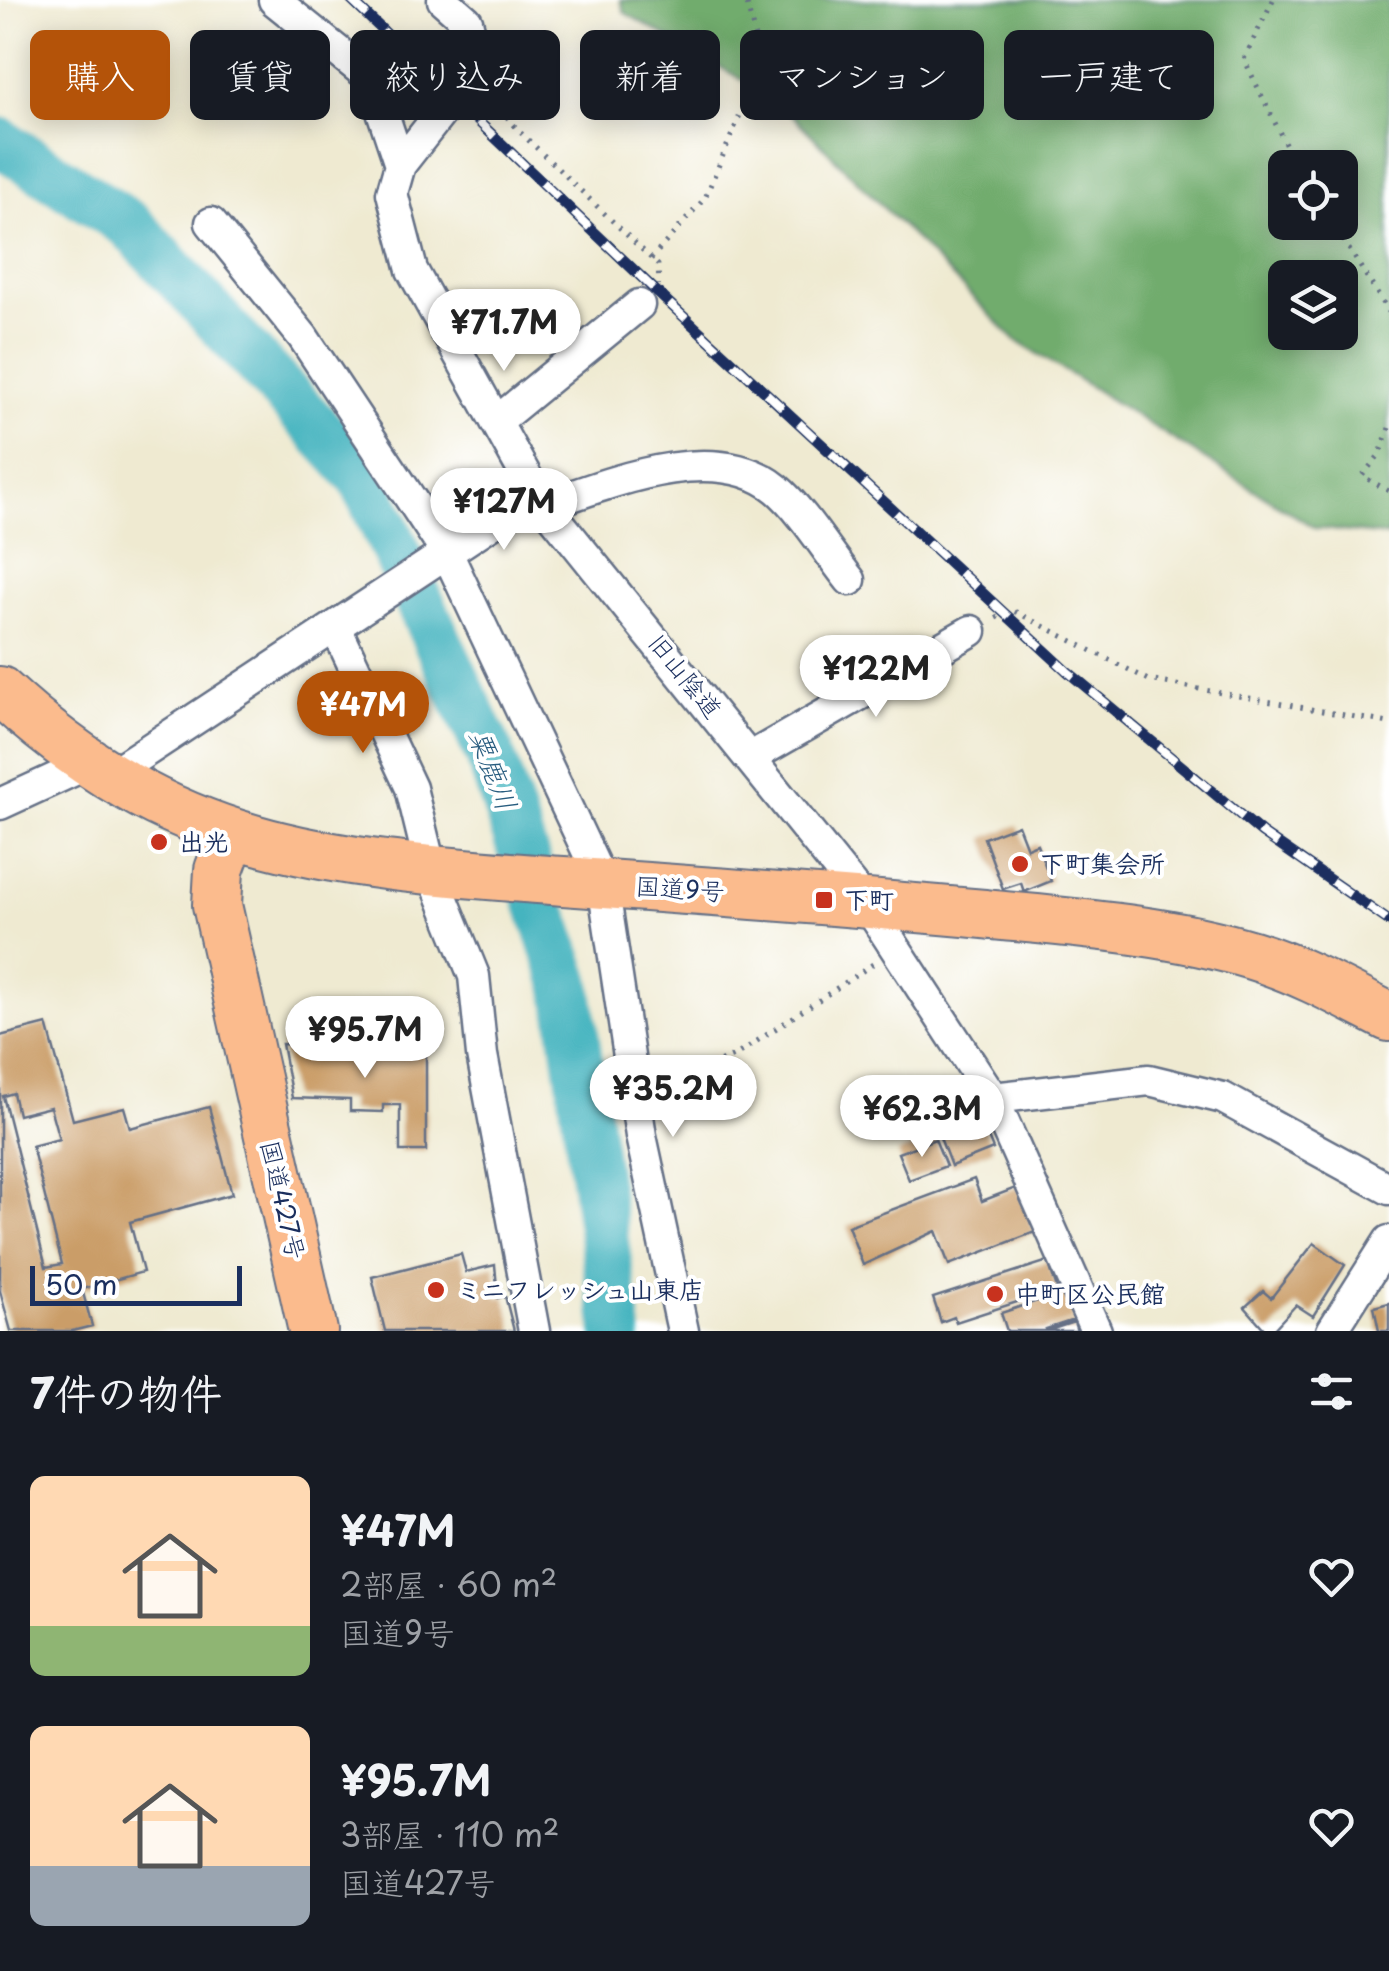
<!DOCTYPE html>
<html lang="ja">
<head>
<meta charset="utf-8">
<style>
  body { margin:0; font-family:"Playpen Sans","Klee One",sans-serif; background:#242831; color:#f1f3f6; height:100vh; display:flex; flex-direction:column; font-size:38px; white-space:nowrap }
  * { box-sizing:border-box; margin:0 }
  p { font-size:32px; color:#9ea1a6 }
  .icon { flex:none; width:55px; height:55px; fill:none; stroke:currentColor; stroke-width:2; stroke-linecap:round; stroke-linejoin:round }
  .map { position:relative; height:1331px; overflow:hidden }
  .side { display:flex; flex-direction:column; background:#171b24; flex:1 }
  .side>* { flex:none }
  .guide { position:absolute; left:30px; top:30px; width:1330px; height:90px; display:flex; gap:20px }
  .buttons { position:absolute; left:1268px; top:150px; display:grid; gap:20px }
  .buttons a { display:grid; place-items:center; width:90px; height:90px; border-radius:15px; background:#171b24; box-shadow:0 5px 25px #0003; font-size:50px }
  .scale { position:absolute; left:30px; bottom:25px; width:212px; box-sizing:border-box; padding-left:10px; border:5px solid #1b2f5e; border-top:0; font-size:28px; line-height:35px; white-space:nowrap; color:#1b2f5e; -webkit-text-stroke:8px #fff; paint-order:stroke }
  .price { position:absolute; translate:-50% -85px; padding:0 22px; border-radius:35px; background:#fff; color:#222; font-size:32px; line-height:65px; filter:drop-shadow(0 2px 5px #0008) }
  .price::after { content:''; position:absolute; left:50%; top:60px; width:30px; height:22px; margin-left:-15px; background:inherit; clip-path:polygon(0 0,100% 0,50% 100%) }
  .price.on { background:#b45309; color:#fff }
  ul { padding:0; list-style:none }
  li { display:flex; align-items:center; gap:30px; height:250px; padding:0 30px }
  li span { display:grid; place-items:center; flex:none; width:280px; height:200px; border-radius:15px; color:#555 }
  li>.icon { margin-inline-start:auto }
  span .icon { width:120px; height:120px; fill:#fffc; stroke-width:1 }
  li b { font-size:42px }
  h2 { display:flex; justify-content:space-between; align-items:center; height:120px; padding:0 30px; font-size:42px }
  .pill { padding:0 35px; border-radius:15px; background:#171b24; box-shadow:0 5px 25px #0003; font-size:35px; line-height:90px }
  .pill.on { background:#b45309; color:#fff }
  .map>svg:first-child { display:block }
</style>
</head>
<body>
<div class="map">
<svg width="1389" height="1331" viewBox="0 0 1389 1331">
  <rect width="100%" height="100%" fill="#fff"/>
  <filter id="ink" filterUnits="userSpaceOnUse"><feTurbulence type="fractalNoise" baseFrequency=".01" numOctaves="2"/><feDisplacementMap in="SourceGraphic" scale="20" xChannelSelector="R" yChannelSelector="G"/><feConvolveMatrix kernelMatrix="1 2 1 2 8 2 1 2 1" color-interpolation-filters="sRGB"/></filter>
  <filter id="wash" filterUnits="userSpaceOnUse"><feTurbulence type="fractalNoise" baseFrequency=".0048" numOctaves="4" result="noise"/><feDisplacementMap in="SourceGraphic" scale="40" xChannelSelector="R" yChannelSelector="G"/><feGaussianBlur stdDeviation="2.25" result="paint"/><feColorMatrix in="noise" values="0 0 0 0 0 0 0 0 0 0 0 0 0 0 0 0 0 1.4 0 .05"/><feComposite in="paint" operator="in"/></filter>
  <g filter="url(#wash)">
    <rect width="100%" height="100%" fill="#efead1"/>
    <path fill="#71ac6d" stroke="#466e66" stroke-width="2.5" fill-rule="evenodd" d="M 620,0 L 1389,0 L 1389,536 L 1315,528 L 1014,339 L 776,99 L 625,13 ZM 1285,168 L 1340,168 L 1340,222 L 1285,222 ZM 1285,278 L 1340,278 L 1340,332 L 1285,332 Z"/>
    <g fill="none" stroke-linecap="round" stroke-linejoin="round">
      <path stroke="#45b4bf" stroke-width="50" d="M 0,142 L 130,225 L 362,477 L 490,755 L 567,984 L 617,1331"/>
    </g>
    <g id="blocks">
      <path fill="#ca9d68" fill-rule="evenodd" d="M 1018,825 L 1027,848 L 1037,844 L 1051,881 L 1024,892 L 1021,883 L 1003,889 L 984,838 Z
        M 47,1024 L 73,1120 L 124,1107 L 130,1128 L 209,1107 L 232,1194 L 130,1222 L 143,1272 L 82,1289 L 92,1326 L 72,1331 L 11,1331 L 0,1291 L 0,1036 ZM 13,1093 L 18,1115 L 50,1107 L 59,1139 L 32,1146 L 62,1264 L 46,1267 L 3,1096 Z
        M 282,1044 L 426,1047 L 426,1151 L 400,1151 L 400,1105 L 383,1105 L 383,1112 L 350,1111 L 350,1100 L 292,1098 Z
        M 980,1118 L 993,1149 L 951,1166 L 939,1135 Z
        M 935,1139 L 946,1166 L 909,1180 L 898,1153 Z
        M 974,1179 L 982,1201 L 1018,1187 L 1035,1232 L 949,1265 L 936,1231 L 863,1265 L 848,1226 Z
        M 1314,1243 L 1345,1265 L 1313,1316 L 1296,1305 L 1272,1331 L 1266,1331 L 1245,1307 L 1263,1291 L 1271,1298 Z
        M 461,1254 L 466,1272 L 495,1265 L 498,1298 L 505,1296 L 514,1331 L 385,1331 L 372,1277 Z
        M 1048,1261 L 1057,1289 L 956,1322 L 954,1317 L 941,1322 L 933,1298 Z
        M 1065,1292 L 1074,1320 L 1046,1329 L 1047,1331 L 1074,1322 L 1077,1331 L 1007,1331 L 1001,1313 Z
        M 1389,1303 L 1389,1331 L 1379,1331 L 1374,1307 Z"/>
    </g>
  </g>
  <g filter="url(#ink)">
    <use href="#blocks" fill-opacity="0" stroke="#657086" stroke-width="2.5"/>
    <g fill="none" stroke-linecap="round" stroke-linejoin="round">
      <g stroke="#657086" stroke-width="35">
        <path id="minor" d="M 274,0 L 371,78 L 400,165
          M 443,0 L 467,21 L 474,49 L 470,76 L 400,165 L 392,193 L 412,270 L 536,494 L 866,903 L 993,1098 L 1096,1331
          M 211,223 L 303,337 L 448,555 L 603,884 L 641,1136 L 683,1331
          M 496,422 L 639,305
          M 546,505 C 609,483 716,439 777,489 C 802,510 829,554 850,580
          M 336,628 L 411,788 L 431,870 L 474,976 L 482,1055 L 534,1331
          M 751,757 L 971,631
          M 107,777 L 536,494
          M 0,804 L 87,764
          M 993,1098 L 1149,1080 L 1223,1098 L 1389,1189
          M 1332,1331 L 1389,1241"/>
      </g>
      <g stroke="#657086" stroke-width="52">
        <path id="trunk" d="M 0,691 C 179,857 332,863 563,881 C 704,891 844,901 984,914 C 1074,923 1165,929 1252,955 C 1301,970 1344,994 1389,1017
          M 232,835 L 219,870 L 217,905 L 313,1331"/>
      </g>
      <path stroke="#657086" stroke-width="5" stroke-dasharray="2.5 8" stroke-linecap="butt" d="M 1273,0 L 1244,59 L 1297,168
        M 497,88 L 500,109 L 521,133 L 658,265 L 659,285
        M 1332,222 L 1389,312
        M 651,259 L 705,198 L 740,115 L 758,50 L 746,0
        M 1389,428 L 1380,454 L 1362,476 L 1389,491
        M 996,618 L 1012,610 L 1149,680 L 1389,723
        M 662,1085 L 736,1055 L 873,964"/>
      <use href="#minor" stroke="#fff" stroke-width="30"/>
      <use href="#trunk" stroke="#fbbb8d" stroke-width="48"/>
      <g stroke="#1b2f5e" stroke-width="11">
        <path id="rail" d="M 351,0 L 657,292 L 1067,671 L 1262,833 L 1389,921"/>
      </g>
      <use href="#rail" stroke="#fff" stroke-width="8" stroke-dasharray="22" stroke-linecap="butt"/>
    </g>
  </g>
  <g fill="#c8321e" stroke="#fff" stroke-width="4">
    <circle cx="159" cy="842" r="10"/>
    <circle cx="1020" cy="864" r="10"/>
    <rect x="814" y="890" width="20" height="20" rx="5"/>
    <circle cx="436" cy="1290" r="10"/>
    <circle cx="995" cy="1294" r="10"/>
  </g>
  <g text-anchor="middle" stroke-width="8" stroke-linejoin="round" paint-order="stroke">
    <g font-size="25" fill="#1b2f5e" stroke="#fff">
      <text transform="translate(685 676) rotate(51)" y="9">旧山陰道</text>
      <text transform="translate(680 889) rotate(4)" y="9">国道9号</text>
      <text transform="translate(283 1200) rotate(77)" y="9">国道427号</text>
    </g>
    <g font-size="25" font-weight="bold" fill="#1b2f5e" stroke="#fff" text-anchor="start">
      <text x="179" y="851">出光</text>
      <text x="1040" y="873">下町集会所</text>
      <text x="844" y="909">下町</text>
      <text x="456" y="1299">ミニフレッシュ山東店</text>
      <text x="1015" y="1303">中町区公民館</text>
    </g>
    <g font-size="28" font-style="italic" fill="#2a5e80" stroke="#fff">
      <text transform="translate(493 770) rotate(69)" y="10">粟鹿川</text>
    </g>
  </g>
</svg>
<div class="buttons">
<a><svg class="icon" aria-label="locate" viewBox="0 0 24 24"><circle cx="12" cy="12" r="6"/><path d="M12 2v4M12 18v4M2 12h4M18 12h4"/></svg></a>
<a><svg class="icon" aria-label="layers" viewBox="0 0 24 24"><path d="M12 4l9 5-9 5-9-5zM3 14l9 5 9-5"/></svg></a>
</div>
<div class="scale">50 m</div>
<b class="price" style="left:504px;top:374px">¥71.7M</b>
<b class="price" style="left:504px;top:553px">¥127M</b>
<b class="price" style="left:876px;top:720px">¥122M</b>
<b class="price on" style="left:363px;top:756px">¥47M</b>
<b class="price" style="left:365px;top:1081px">¥95.7M</b>
<b class="price" style="left:673px;top:1140px">¥35.2M</b>
<b class="price" style="left:922px;top:1160px">¥62.3M</b>
<div class="guide">
<a class="pill on">購入</a>
<a class="pill">賃貸</a>
<a class="pill">絞り込み</a>
<a class="pill">新着</a>
<a class="pill">マンション</a>
<a class="pill">一戸建て</a>
</div>
</div>
<section class="side">
<h2>7件の物件<svg class="icon" aria-label="filters" viewBox="0 0 24 24"><path d="M4 7h16M4 17h16"/><circle cx="9" cy="7" r="2"/><circle cx="15" cy="17" r="2"/></svg></h2>
<ul>
<li><span style="background:linear-gradient(#ffd9b3 75%,#8fb573 0)"><svg class="icon" aria-label="home" viewBox="0 0 24 24"><path d="M3 11l9-7 9 7M6 9v11h12V9"/></svg></span><div><b>¥47M</b><p>2部屋 · 60 m²</p><p>国道9号</p></div><svg class="icon" aria-label="heart" viewBox="0 0 24 24"><path d="M12 20l-8-8c-3-5 5-10 8-4 3-6 11-1 8 4z"/></svg></li>
<li><span style="background:linear-gradient(#ffd9b3 70%,#9aa5b1 0)"><svg class="icon" aria-label="home" viewBox="0 0 24 24"><path d="M3 11l9-7 9 7M6 9v11h12V9"/></svg></span><div><b>¥95.7M</b><p>3部屋 · 110 m²</p><p>国道427号</p></div><svg class="icon" aria-label="heart" viewBox="0 0 24 24"><path d="M12 20l-8-8c-3-5 5-10 8-4 3-6 11-1 8 4z"/></svg></li>
</ul>
</section>
</body>
</html>
